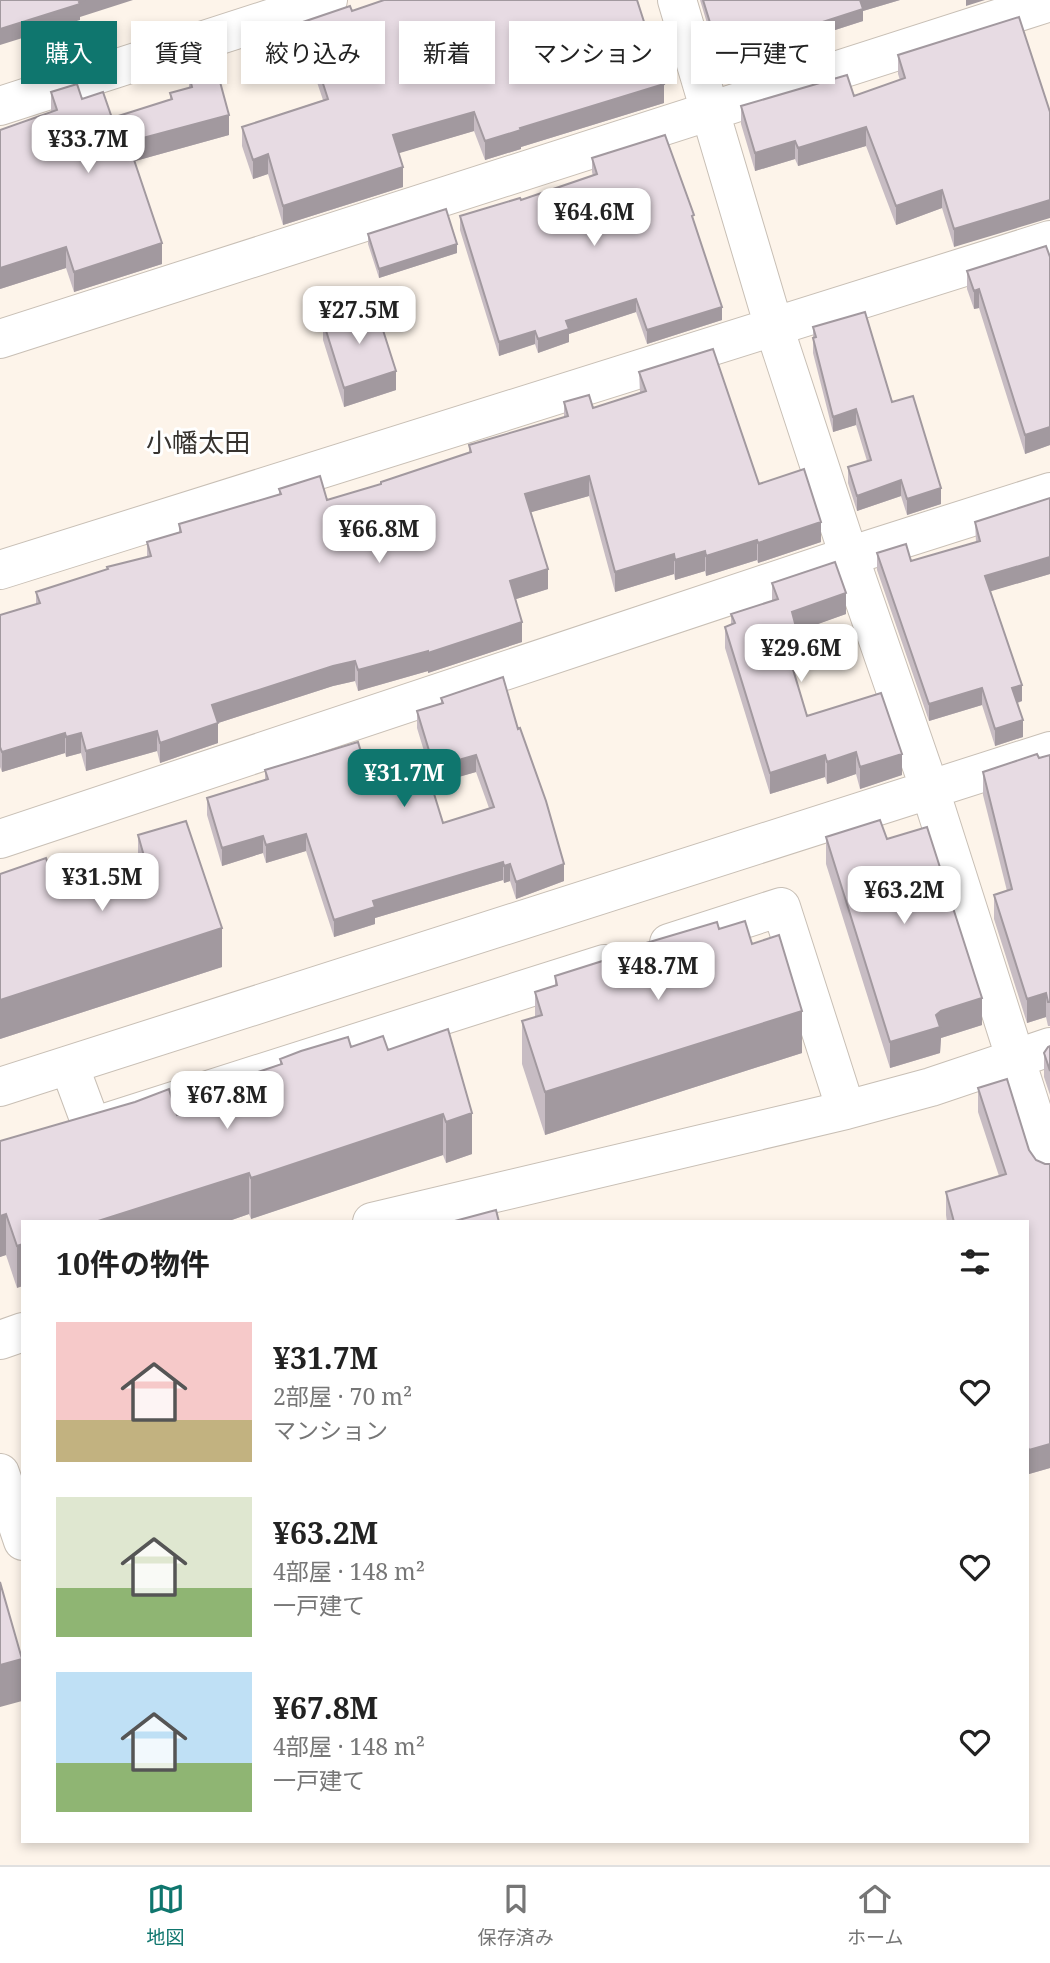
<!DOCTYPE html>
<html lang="ja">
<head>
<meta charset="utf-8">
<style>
  body { margin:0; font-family:"Noto Serif","Noto Sans JP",serif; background:#f6f6f6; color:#222; height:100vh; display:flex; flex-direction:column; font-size:26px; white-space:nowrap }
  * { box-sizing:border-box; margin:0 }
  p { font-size:23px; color:#767676 }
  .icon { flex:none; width:38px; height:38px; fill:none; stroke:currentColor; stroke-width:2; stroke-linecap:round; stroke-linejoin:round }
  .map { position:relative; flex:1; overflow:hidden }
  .details { position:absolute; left:21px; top:1220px; width:1008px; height:623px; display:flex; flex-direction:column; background:#fff; border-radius:0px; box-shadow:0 4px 10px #0003 }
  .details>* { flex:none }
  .banner { position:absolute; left:21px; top:21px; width:1008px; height:63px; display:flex; gap:14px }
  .price { position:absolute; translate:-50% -60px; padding:0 16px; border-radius:14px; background:#fff; color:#222; font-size:23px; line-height:46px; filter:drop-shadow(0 2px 4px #0008) }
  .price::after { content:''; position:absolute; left:50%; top:42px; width:21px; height:16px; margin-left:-10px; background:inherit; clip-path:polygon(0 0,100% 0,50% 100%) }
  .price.active { background:#0f766e; color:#fff }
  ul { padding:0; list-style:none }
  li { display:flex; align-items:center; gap:21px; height:175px; padding:0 35px }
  li span { display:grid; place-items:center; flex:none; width:196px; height:140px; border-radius:0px; color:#555 }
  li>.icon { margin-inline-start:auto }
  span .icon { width:84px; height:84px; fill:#fffc; stroke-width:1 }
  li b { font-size:30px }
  h2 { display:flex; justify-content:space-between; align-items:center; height:84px; padding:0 35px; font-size:30px }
  .chip { padding:0 24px; border-radius:0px; background:#fff; box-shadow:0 4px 10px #0003; font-size:24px; line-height:63px }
  .chip.active { background:#0f766e; color:#fff }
  .dock { display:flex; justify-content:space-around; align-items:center; height:98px; border-top:2px solid #e0e0e0; background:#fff; font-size:19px; color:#767676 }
  .dock a { display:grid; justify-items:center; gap:4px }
  .dock .active { color:#0f766e }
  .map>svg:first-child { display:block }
</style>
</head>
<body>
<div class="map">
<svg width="1050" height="1865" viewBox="0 0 1050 1865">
  <rect width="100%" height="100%" fill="#fdf4ea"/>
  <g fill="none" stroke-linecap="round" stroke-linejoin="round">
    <g stroke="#c8bfb5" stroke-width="40">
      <path id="minor" d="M 677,0 L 774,327 L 849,556 L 930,790 L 1050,1167
        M 0,106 L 328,0
        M 0,339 L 1050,2
        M 0,570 L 1050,240
        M 0,839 L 849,556 L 1050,492
        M 669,943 L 781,907 L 846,1110
        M 69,1065 L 92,1127 L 604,964
        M 0,1087 L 1050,751
        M 372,1222 L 846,1110 L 931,1087 L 1050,1047
        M 0,1340 L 23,1332
        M 0,1473 L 23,1541"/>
    </g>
    <use href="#minor" stroke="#fff" stroke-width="38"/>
  </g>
  <path fill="#c7bcc3" d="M 700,0 L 900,0 L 863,11 L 863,21 L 773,50 L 775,67 L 725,83 Z
    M 352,11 L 664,103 L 521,147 L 521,149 L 485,160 L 474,131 L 398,153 L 403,187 L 283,225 L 268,174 L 253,179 L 242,146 L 242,127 L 323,100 L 303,41 L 303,22 Z
    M 1019,17 L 954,247 L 942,208 L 896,225 L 866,146 L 798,166 L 795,159 L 755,171 L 741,124 L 741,106 L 854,96 L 900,80 L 898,74 L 898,55 Z
    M 189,75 L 229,135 L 135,161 L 162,264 L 74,292 L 66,268 L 0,289 L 0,130 L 51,112 L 51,92 L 82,99 L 112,118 L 170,100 L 170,93 L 189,88 Z
    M 592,158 L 694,221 L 722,320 L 647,344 L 636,312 L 569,334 L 569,342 L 538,353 L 535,344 L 499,356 L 460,230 L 460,216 L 521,200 L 593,176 L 592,172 Z
    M 368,234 L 457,253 L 379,278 L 368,244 Z
    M 1050,257 L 1050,445 L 1025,454 L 979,308 L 974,309 L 967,289 L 967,271 Z
    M 323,321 L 396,390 L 344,407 L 323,340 Z
    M 813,327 L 892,402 L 941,504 L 907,515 L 901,496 L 857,511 L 848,483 L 848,467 L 867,461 L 856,425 L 833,432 L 813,353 Z
    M 639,372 L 821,542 L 758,563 L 757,560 L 706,576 L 705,571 L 675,580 L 674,574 L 615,592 L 589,496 L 531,512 L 548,589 L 516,599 L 522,642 L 428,673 L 428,671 L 358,691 L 355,681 L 333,686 L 218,723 L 218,743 L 160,763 L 157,751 L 86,771 L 81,753 L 66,757 L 65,753 L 2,772 L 0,767 L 0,615 L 36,604 L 36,592 L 147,557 L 147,542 L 179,532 L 179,524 L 279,495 L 279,489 L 327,500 L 381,484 L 469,453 L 469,445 L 564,418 L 564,402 L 593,408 L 640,393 Z
    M 1050,498 L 1050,574 L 990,591 L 1022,701 L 1018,703 L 1023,737 L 995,746 L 982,705 L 929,721 L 877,570 L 877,553 L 911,561 L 976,542 L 975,522 Z
    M 772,583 L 846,614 L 797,631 L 797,653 L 789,655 L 807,716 L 902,775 L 860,789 L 856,774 L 827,784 L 825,777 L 770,794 L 725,648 L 725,627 L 731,624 L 731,614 L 772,601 Z
    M 441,698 L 518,729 L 564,881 L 516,899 L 510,881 L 504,883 L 503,880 L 375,918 L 375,924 L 334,937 L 306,851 L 266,863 L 263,853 L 222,866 L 207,815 L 207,798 L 265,780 L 265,770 L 372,788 L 443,823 L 489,808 L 476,772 L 434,784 L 417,728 L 417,711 L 441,704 Z
    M 1050,755 L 1050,1026 L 1048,1026 L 1046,1017 L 1027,1023 L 994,919 L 994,895 L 1007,891 L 983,795 L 983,772 Z
    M 138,835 L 222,967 L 0,1039 L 0,874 L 56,886 L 138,858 Z
    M 826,837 L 887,839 L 982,1025 L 941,1038 L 940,1053 L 890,1068 L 826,864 Z
    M 719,929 L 752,944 L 802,1053 L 545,1135 L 522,1064 L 522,1021 L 535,1017 L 535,992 L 555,986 L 555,976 L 614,958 L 614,953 Z
    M 448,1029 L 472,1154 L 446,1163 L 443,1155 L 251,1219 L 249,1214 L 226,1222 L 23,1222 L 17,1288 L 6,1255 L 0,1257 L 0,1141 L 177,1115 L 244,1094 L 244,1089 L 246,1088 L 246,1076 L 280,1064 L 280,1059 L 351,1047 L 388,1050 Z
    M 1050,1046 L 1050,1095 L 1044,1077 L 1044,1053 Z
    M 978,1088 L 1029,1150 L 1036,1160 L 1045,1164 L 1050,1164 L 1050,1468 L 1029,1474 L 1027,1469 L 1027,1222 L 947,1222 L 946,1215 L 946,1192 L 999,1176 L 978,1112 Z"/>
  <path fill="#a2999f" d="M 85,0 L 133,0 L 80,17 L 80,20 L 0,45 L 0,29 Z
    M 860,0 L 900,0 L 863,11 L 863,21 L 770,51 L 770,39 Z
    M 966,0 L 985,0 L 966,6 Z
    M 775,55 L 775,67 L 725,83 L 725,71 Z
    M 664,84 L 664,103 L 521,147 L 521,149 L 485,160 L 485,141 L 520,128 Z
    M 474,112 L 474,131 L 393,155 L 393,135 Z
    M 229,115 L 229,135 L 128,163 L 128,142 Z
    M 866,127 L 866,146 L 798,166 L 798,148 Z
    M 795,141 L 795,159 L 755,171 L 755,153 Z
    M 268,154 L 268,174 L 253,179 L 253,160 Z
    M 403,167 L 403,187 L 283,225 L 283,206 Z
    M 942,190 L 942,208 L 896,225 L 896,206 Z
    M 1050,200 L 1050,218 L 954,247 L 954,229 Z
    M 162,243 L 162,264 L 74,292 L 74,272 Z
    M 457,244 L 457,253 L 379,278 L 379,269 Z
    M 66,247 L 66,268 L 0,289 L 0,268 Z
    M 979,289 L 979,308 L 974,309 L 974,291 Z
    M 636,299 L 636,312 L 569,334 L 569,342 L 538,353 L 538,339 L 566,321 Z
    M 722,307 L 722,320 L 647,344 L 647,330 Z
    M 535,331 L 535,344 L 499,356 L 499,342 Z
    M 396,371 L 396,390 L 344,407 L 344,388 Z
    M 856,409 L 856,425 L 833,432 L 833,417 Z
    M 1050,427 L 1050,445 L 1025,454 L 1025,435 Z
    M 589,476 L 589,496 L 525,514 L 525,494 Z
    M 901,480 L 901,496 L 857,511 L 857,496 Z
    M 941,488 L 941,504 L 907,515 L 907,499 Z
    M 821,522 L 821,542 L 758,563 L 758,543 Z
    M 757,540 L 757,560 L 706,576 L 706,556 Z
    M 705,551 L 705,571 L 675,580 L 675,560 Z
    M 674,554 L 674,574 L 615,592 L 615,572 Z
    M 1050,557 L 1050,574 L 985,593 L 985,576 Z
    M 548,569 L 548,589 L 510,601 L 510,581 Z
    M 846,593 L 846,614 L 796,632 L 797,631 L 797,653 L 783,657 L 783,636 L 792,612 Z
    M 522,622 L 522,642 L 428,673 L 428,653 Z
    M 428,651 L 428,671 L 358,691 L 358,670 Z
    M 355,661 L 355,681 L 333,686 L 212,725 L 212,705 L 333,666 Z
    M 1022,685 L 1022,701 L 1012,704 L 1012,688 Z
    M 982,688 L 982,705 L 929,721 L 929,704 Z
    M 1023,720 L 1023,737 L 995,746 L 995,729 Z
    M 218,723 L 218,743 L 160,763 L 160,743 Z
    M 157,731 L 157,751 L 86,771 L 86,751 Z
    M 65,733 L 65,753 L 2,772 L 2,752 Z
    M 81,733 L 81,753 L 66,757 L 66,737 Z
    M 856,752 L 856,774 L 827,784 L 827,762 Z
    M 902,754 L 902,775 L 860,789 L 860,767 Z
    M 476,755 L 476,772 L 434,784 L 434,767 Z
    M 825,755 L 825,777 L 770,794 L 770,773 Z
    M 306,834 L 306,851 L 266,863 L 266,845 Z
    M 263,836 L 263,853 L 222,866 L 222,848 Z
    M 503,862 L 503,880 L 375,918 L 375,924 L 334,937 L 334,920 L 373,901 Z
    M 510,864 L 510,881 L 504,883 L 504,866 Z
    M 564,864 L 564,881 L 516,899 L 516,882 Z
    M 222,928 L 222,967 L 0,1039 L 0,1000 Z
    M 1046,993 L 1046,1017 L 1027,1023 L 1027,999 Z
    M 982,998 L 982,1025 L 941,1038 L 940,1053 L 890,1068 L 890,1042 L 941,1011 Z
    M 802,1011 L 802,1053 L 545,1135 L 545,1092 Z
    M 472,1113 L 472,1154 L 446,1163 L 446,1122 Z
    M 443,1114 L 443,1155 L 251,1219 L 251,1178 Z
    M 249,1173 L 249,1214 L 226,1222 L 95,1222 Z
    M 6,1214 L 6,1255 L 0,1257 L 0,1216 Z
    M 23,1244 L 23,1286 L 17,1288 L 17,1246 Z
    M 1050,1444 L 1050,1468 L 1029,1474 L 1029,1450 Z
    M 22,1659 L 22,1701 L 0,1707 L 0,1665 Z"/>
  <path fill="#e7dbe3" stroke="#a2999f" stroke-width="2" d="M 0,0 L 85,0 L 79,2 L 80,4 L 0,29 Z
    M 384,0 L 637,0 L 664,84 L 520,128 L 521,130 L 485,141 L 474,112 L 393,135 L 403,167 L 283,206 L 268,154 L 253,160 L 242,127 L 328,99 L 303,22 L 350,6 L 352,11 Z
    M 703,0 L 860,0 L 863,9 L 770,39 L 775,55 L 725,71 Z
    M 1019,17 L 1050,112 L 1050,200 L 954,229 L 942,190 L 896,206 L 866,127 L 798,148 L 795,141 L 755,153 L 741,106 L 847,75 L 854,96 L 905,78 L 898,55 Z
    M 216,67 L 229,115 L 128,142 L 162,243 L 74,272 L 66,247 L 0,268 L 0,130 L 57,110 L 51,92 L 77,84 L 82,99 L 103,92 L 112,118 L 172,99 L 170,93 L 192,87 L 189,75 Z
    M 665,135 L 694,215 L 692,216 L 722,307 L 647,330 L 636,299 L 566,321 L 569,329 L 538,339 L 535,331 L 499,342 L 460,216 L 520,198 L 521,200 L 597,174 L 592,158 Z
    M 446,209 L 457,244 L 379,269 L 368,234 Z
    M 1046,246 L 1050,257 L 1050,427 L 1025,435 L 979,289 L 974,291 L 967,271 Z
    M 375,305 L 396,371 L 344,388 L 323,321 Z
    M 865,312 L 892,402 L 913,396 L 941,488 L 907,499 L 901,480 L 857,496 L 848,467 L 871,460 L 856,409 L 833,417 L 813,338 L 816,337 L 813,327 Z
    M 713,349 L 759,484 L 804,469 L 821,522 L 758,543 L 757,540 L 706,556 L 705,551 L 675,560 L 674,554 L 615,572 L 589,476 L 525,494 L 548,569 L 510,581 L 522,622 L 428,653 L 428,651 L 358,670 L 355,661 L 333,666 L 212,705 L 218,723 L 160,743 L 157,731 L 86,751 L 81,733 L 66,737 L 65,733 L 2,752 L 0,747 L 0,615 L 40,603 L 36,592 L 108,569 L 107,567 L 151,556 L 147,542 L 181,532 L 179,524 L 281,494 L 279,489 L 320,476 L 327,500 L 381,484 L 381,482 L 471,452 L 469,445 L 568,416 L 564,402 L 589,395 L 593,408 L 646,391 L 639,372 Z
    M 1050,498 L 1050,557 L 985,576 L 1022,685 L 1012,688 L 1023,720 L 995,729 L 982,688 L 929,704 L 877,553 L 906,544 L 911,561 L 980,541 L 975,522 Z
    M 835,562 L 846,593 L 792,612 L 797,631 L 783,636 L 807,716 L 881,693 L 902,754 L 860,767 L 856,752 L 827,762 L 825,755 L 770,773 L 725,627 L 735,623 L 731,614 L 778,599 L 772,583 Z
    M 503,677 L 518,729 L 520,728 L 546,801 L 564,864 L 516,882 L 510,864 L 504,866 L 503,862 L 373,901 L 375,907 L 334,920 L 306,834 L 266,845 L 263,836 L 222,848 L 207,798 L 268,779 L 265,770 L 358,742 L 372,788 L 427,771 L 443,823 L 494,807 L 476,755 L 434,767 L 417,711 L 443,703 L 441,698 Z
    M 1037,754 L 1039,758 L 1050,755 L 1050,1002 L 1048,1002 L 1046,993 L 1027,999 L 994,895 L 1012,889 L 983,772 Z
    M 880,820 L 887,839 L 927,827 L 982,998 L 941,1011 L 936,1015 L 940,1027 L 890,1042 L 826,837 Z
    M 186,821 L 222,928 L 0,1000 L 0,874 L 46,858 L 56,886 L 144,856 L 138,835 Z
    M 745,921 L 752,944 L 779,935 L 802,1011 L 545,1092 L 522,1021 L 542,1015 L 535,992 L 557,985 L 555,976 L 615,957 L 614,953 L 636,946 L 717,922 L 719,929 Z
    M 448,1029 L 472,1113 L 446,1122 L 443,1114 L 251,1178 L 249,1173 L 95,1222 L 23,1222 L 23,1244 L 17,1246 L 6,1214 L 0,1216 L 0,1141 L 135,1102 L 169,1089 L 177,1115 L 246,1093 L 244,1089 L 250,1087 L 246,1076 L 282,1064 L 280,1059 L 301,1051 L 348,1037 L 351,1047 L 383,1036 L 388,1050 Z
    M 1050,1046 L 1050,1071 L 1044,1053 L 1048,1047 Z
    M 1007,1079 L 1029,1150 L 1036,1160 L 1045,1164 L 1050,1164 L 1050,1444 L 1029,1450 L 1027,1445 L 1027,1222 L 954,1222 L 946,1192 L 1006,1174 L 978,1088 Z
    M 496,1210 L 499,1222 L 451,1222 Z
    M 0,1582 L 22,1659 L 0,1665 Z"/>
  <g text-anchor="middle" stroke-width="6" stroke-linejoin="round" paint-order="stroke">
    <g font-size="26" fill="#37332f" stroke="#fff">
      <text x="198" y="452">小幡太田</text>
    </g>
  </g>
</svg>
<b class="price" style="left:88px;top:175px">¥33.7M</b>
<b class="price" style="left:594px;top:248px">¥64.6M</b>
<b class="price" style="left:359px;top:346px">¥27.5M</b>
<b class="price" style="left:379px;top:565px">¥66.8M</b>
<b class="price" style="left:801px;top:684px">¥29.6M</b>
<b class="price active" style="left:404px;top:809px">¥31.7M</b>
<b class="price" style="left:102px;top:913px">¥31.5M</b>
<b class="price" style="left:904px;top:926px">¥63.2M</b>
<b class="price" style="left:658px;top:1002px">¥48.7M</b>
<b class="price" style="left:227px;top:1131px">¥67.8M</b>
<div class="banner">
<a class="chip active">購入</a>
<a class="chip">賃貸</a>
<a class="chip">絞り込み</a>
<a class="chip">新着</a>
<a class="chip">マンション</a>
<a class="chip">一戸建て</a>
</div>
<section class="details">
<h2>10件の物件<svg class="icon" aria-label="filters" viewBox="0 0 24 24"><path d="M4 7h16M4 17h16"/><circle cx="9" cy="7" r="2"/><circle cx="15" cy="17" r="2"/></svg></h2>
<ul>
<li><span style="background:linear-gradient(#f6c9c9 70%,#c2b280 0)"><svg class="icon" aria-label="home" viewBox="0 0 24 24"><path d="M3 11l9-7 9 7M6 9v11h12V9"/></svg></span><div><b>¥31.7M</b><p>2部屋 · 70 m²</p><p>マンション</p></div><svg class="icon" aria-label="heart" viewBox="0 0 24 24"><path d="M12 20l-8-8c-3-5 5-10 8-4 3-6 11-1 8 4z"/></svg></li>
<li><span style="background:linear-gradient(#dfe7d0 65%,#8fb573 0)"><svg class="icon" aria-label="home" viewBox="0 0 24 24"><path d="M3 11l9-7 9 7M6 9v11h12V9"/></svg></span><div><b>¥63.2M</b><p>4部屋 · 148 m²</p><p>一戸建て</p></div><svg class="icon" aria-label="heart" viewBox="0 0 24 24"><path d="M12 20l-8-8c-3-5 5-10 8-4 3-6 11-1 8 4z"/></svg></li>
<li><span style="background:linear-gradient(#bfe0f5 65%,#8fb573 0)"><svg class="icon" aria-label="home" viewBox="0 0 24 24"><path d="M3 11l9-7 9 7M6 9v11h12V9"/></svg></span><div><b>¥67.8M</b><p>4部屋 · 148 m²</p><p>一戸建て</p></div><svg class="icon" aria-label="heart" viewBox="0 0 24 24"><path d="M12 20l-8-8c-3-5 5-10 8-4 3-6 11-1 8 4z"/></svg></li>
</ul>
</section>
</div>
<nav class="dock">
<a class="active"><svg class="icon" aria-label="map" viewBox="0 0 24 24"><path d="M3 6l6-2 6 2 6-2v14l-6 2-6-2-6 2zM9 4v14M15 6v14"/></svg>地図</a>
<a><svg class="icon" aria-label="saved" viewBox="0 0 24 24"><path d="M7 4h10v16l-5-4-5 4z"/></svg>保存済み</a>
<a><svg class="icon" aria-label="home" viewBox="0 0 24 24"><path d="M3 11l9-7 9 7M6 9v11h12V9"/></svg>ホーム</a>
</nav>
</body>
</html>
